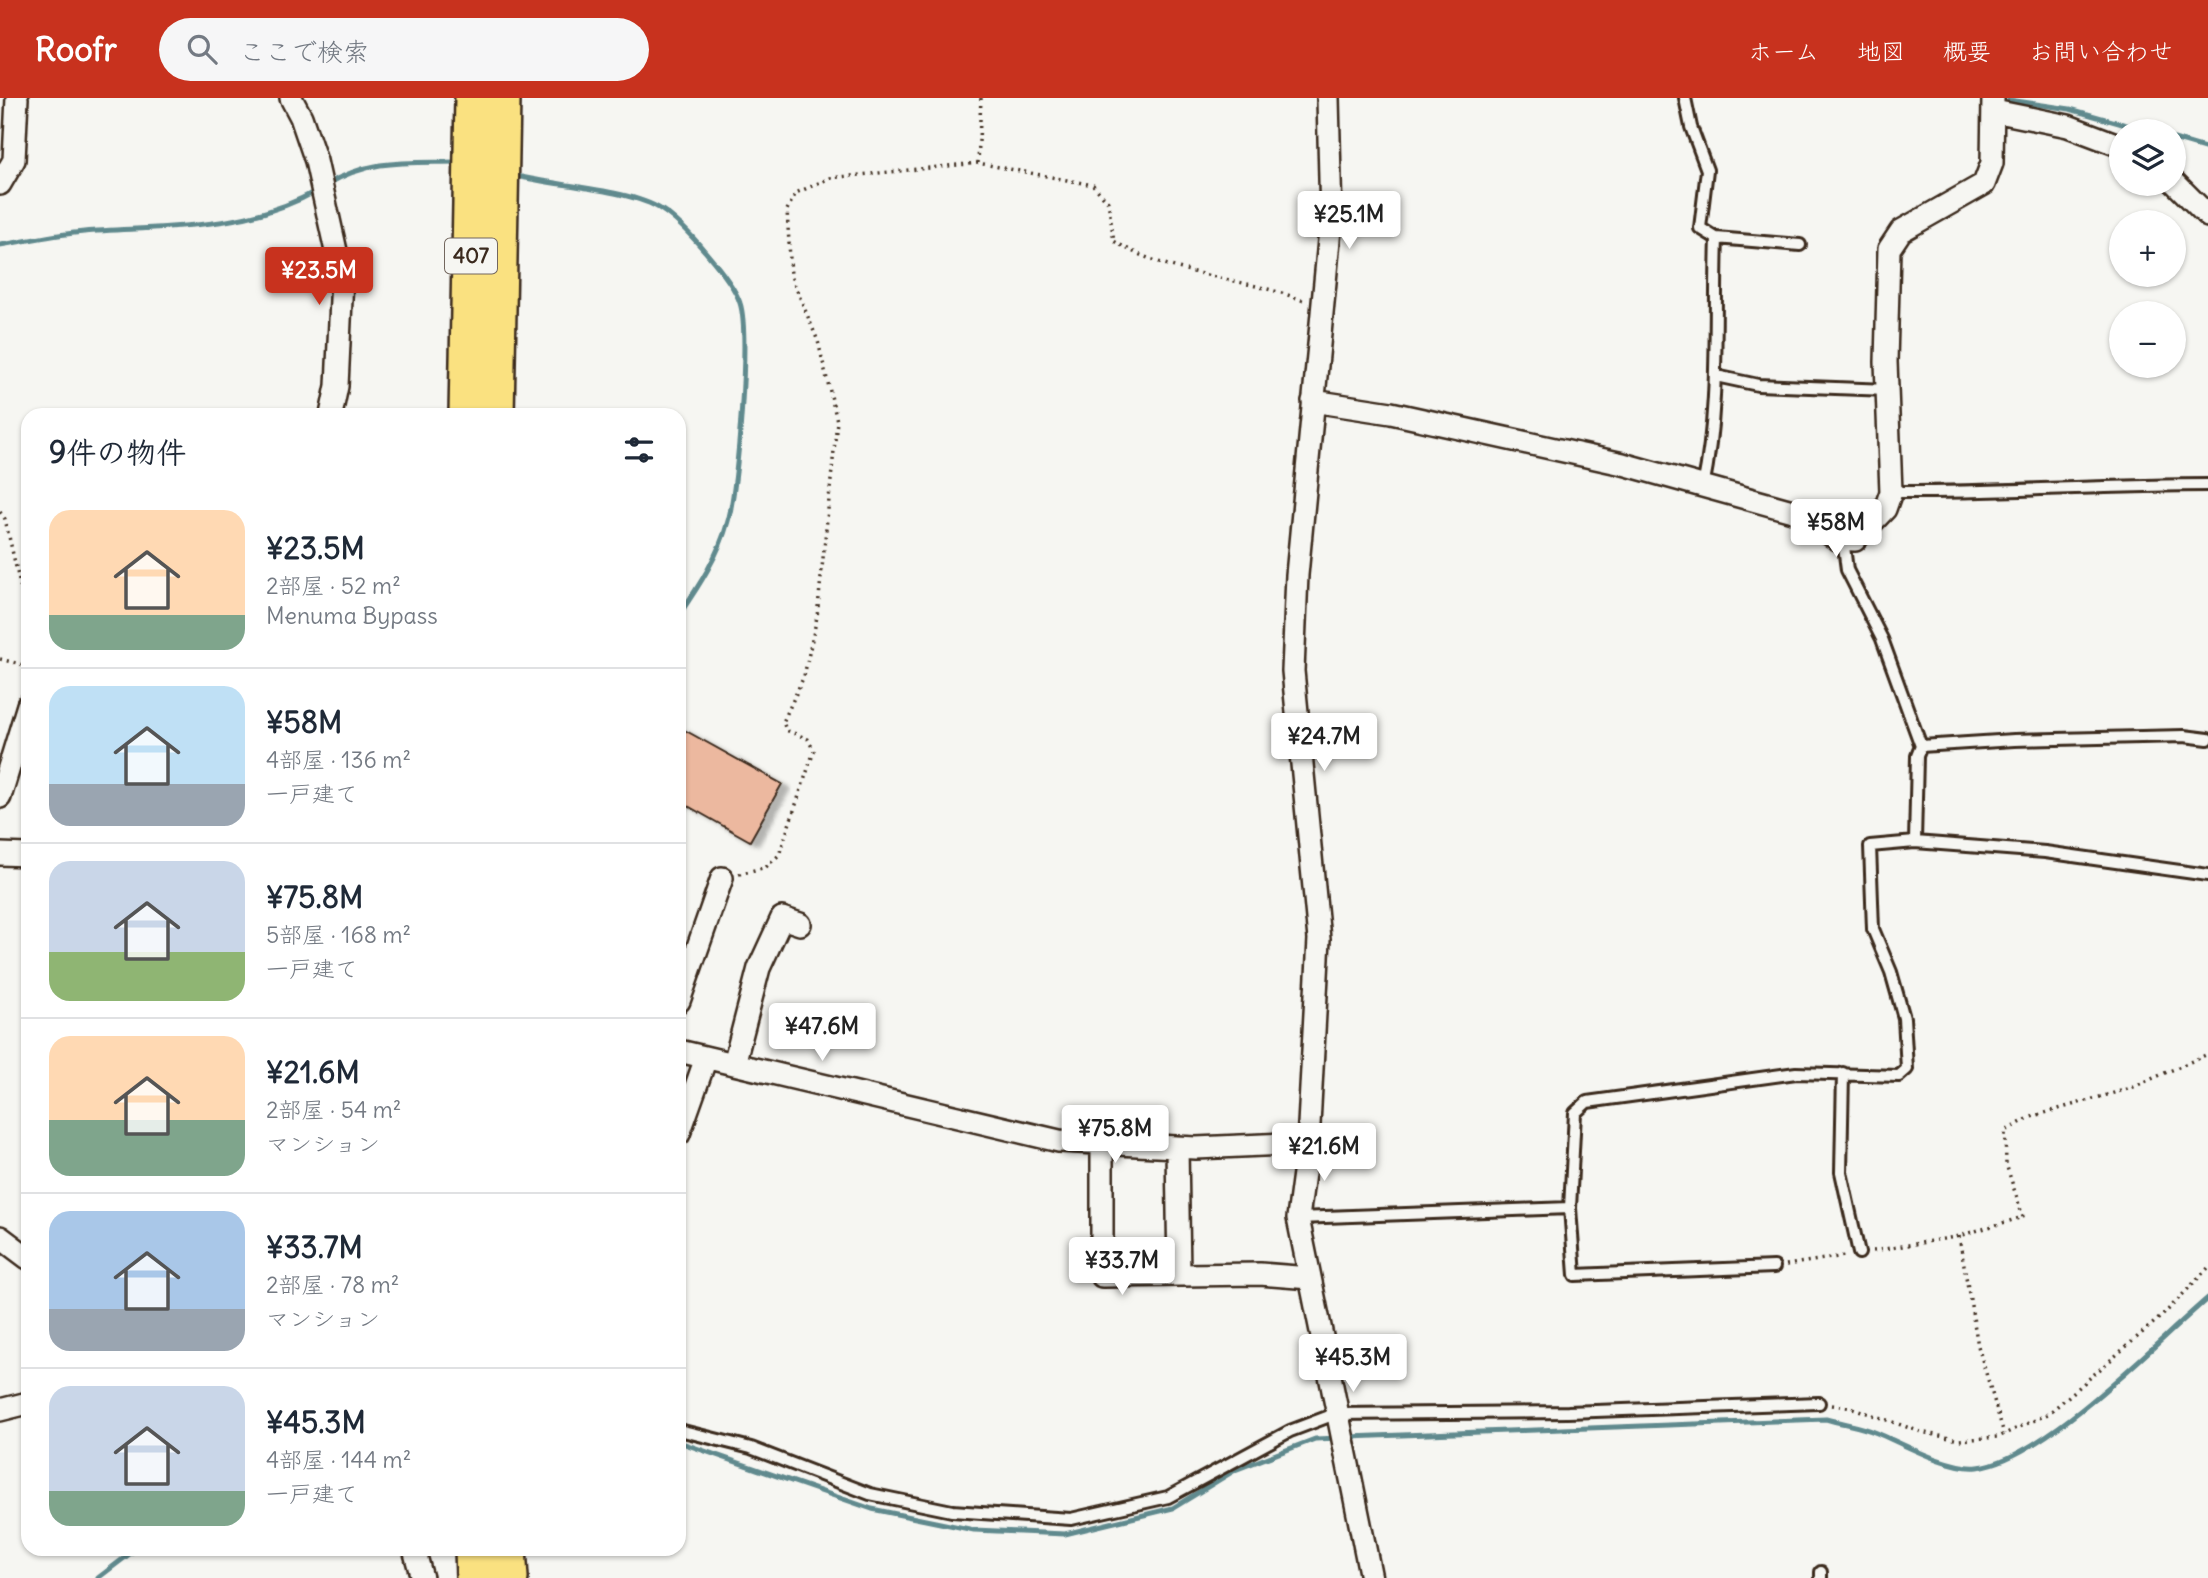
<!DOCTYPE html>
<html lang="ja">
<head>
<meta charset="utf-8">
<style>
  body { margin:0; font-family:Delius,"Klee One",sans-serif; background:#f6f6f7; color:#1f2937; height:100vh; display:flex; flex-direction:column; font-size:26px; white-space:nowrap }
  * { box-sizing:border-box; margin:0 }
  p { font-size:23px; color:#747a83 }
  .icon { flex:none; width:38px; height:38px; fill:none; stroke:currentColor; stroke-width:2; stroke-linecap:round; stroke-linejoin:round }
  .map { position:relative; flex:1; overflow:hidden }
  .panel { position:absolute; left:21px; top:310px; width:665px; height:1148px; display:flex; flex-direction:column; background:#fff; border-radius:21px; box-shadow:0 2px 5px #0004 }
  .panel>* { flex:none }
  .fabs { position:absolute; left:2109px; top:21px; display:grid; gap:14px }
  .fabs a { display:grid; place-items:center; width:77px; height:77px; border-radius:50%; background:#fff; box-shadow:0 2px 5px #0004; font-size:35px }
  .price { position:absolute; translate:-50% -60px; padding:0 16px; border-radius:7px; background:#fff; color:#222; font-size:23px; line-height:46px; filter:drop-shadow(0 2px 4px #0008) }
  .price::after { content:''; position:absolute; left:50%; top:42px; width:21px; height:16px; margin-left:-10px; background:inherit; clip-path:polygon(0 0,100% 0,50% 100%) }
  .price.active { background:#c8321e; color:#fff }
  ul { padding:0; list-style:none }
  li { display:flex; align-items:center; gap:21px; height:175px; padding:0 28px }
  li+li { border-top:2px solid #e0e1e3 }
  li span { display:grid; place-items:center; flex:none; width:196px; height:140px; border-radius:21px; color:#555 }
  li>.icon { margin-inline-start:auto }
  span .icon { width:84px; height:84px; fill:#fffc; stroke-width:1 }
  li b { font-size:30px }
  h2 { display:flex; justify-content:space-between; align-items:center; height:84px; padding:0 28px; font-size:30px }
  header { display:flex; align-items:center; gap:42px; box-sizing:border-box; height:98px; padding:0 35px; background:#c8321e; color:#fff }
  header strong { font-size:33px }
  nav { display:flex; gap:38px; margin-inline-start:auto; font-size:24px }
  .search { width:490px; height:63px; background:#f6f6f7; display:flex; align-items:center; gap:18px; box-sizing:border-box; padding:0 24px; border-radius:38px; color:#747a83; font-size:26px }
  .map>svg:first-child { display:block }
</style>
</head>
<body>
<header>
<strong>Roofr</strong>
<div class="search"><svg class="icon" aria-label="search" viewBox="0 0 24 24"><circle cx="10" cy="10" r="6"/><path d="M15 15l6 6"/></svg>ここで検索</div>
<nav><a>ホーム</a><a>地図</a><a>概要</a><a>お問い合わせ</a></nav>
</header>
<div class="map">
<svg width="2208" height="1480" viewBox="0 0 2208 1480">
  <defs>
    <filter id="shadow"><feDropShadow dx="8" dy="4.5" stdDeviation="2" flood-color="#0004"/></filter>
  </defs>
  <rect width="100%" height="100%" fill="#f6f6f2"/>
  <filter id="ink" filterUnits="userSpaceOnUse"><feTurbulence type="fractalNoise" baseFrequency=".0143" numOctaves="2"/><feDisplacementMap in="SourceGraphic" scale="14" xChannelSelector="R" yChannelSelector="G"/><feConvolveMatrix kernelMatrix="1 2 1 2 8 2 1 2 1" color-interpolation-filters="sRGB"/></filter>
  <g filter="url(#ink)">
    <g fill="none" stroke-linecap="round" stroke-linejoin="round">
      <path stroke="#618a8e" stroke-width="5" d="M 2009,2 L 2070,11 L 2147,33
        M 2174,41 L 2208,51
        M 517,78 C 556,88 631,91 662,112 C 683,125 733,182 740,205 C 750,235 738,389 728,423 C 719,457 699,488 679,517
        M 326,87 C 372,60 407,65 458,64
        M 0,147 C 28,143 56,136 84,134 C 164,128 247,133 318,92
        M 1349,1339 L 1826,1321 C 1843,1326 1861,1328 1877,1335 C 1903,1346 1949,1372 1978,1369 C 2044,1361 2155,1245 2208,1200
        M 679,1344 L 872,1411 L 974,1432 L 1065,1436 L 1173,1410 L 1235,1372 L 1315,1341 L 1339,1340
        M 98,1480 L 136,1451"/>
    </g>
    <path fill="#ecb89f" stroke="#3b2a1e" stroke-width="2" filter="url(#shadow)" d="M 679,629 L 782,686 L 750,743 L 679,703 Z"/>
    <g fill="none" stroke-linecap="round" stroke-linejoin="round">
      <g stroke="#3b2a1e" stroke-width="16">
        <path id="lane" d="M 1685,0 L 1691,29 L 1707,72 L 1700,130 L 1716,140 L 1800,147
          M 1716,278 L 1758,287 L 1888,292
          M 1703,389 C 1720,307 1714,223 1717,140
          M 1891,394 C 1997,395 2102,387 2208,387
          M 1921,648 L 2014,642 L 2184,638 L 2208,641
          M 1915,744 L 2045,754 L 2208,777
          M 1843,975 L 1841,1074 L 1859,1155
          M 1570,1110 L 1575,1015 L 1587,1004 L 1796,975 L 1899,978 L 1907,971 L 1904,920 L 1891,874 L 1873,831 L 1870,748 L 1915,744 L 1917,658 L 1921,648 L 1882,541 L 1847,472 L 1843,441
          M 1298,1120 L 1570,1110 L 1575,1177 L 1774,1169
          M 679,1332 L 751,1350 L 870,1396 L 952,1413 L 1071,1421 L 1168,1399 L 1290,1333 L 1335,1316 L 1568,1314 L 1819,1305
          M 1821,1480 L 1821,1474"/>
      </g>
      <g stroke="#3b2a1e" stroke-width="26">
        <path id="street" d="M 291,0 L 301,19 L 316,63 L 342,180 L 337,288 L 331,317
          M 1328,0 L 1331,121 L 1297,477 L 1293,573 L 1319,841 L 1308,1045 L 1298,1120 L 1371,1480
          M 1994,13 L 2068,28 L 2121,48
          M 2174,84 L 2208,118
          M 0,86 L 14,62 L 17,0
          M 1313,303 L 1391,315 L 1623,366 L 1796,414 L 1837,441 L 1855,442 L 1885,411 L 1891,394 L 1886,264 L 1889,151 L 1901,133 L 1984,86 L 1992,65 L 1993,0
          M 0,699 L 28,607
          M 0,756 L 28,757
          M 679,903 L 722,780
          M 679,953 L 1059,1043 L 1196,1050 L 1308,1045
          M 734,966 L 759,870 L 782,820 L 800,826
          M 679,1036 L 706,960
          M 1102,1045 L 1102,1178 L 1260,1176 L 1310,1180
          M 1177,1050 L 1179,1177
          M 0,1139 L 28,1160
          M 0,1312 L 28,1305
          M 414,1451 L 422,1480"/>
      </g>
      <g stroke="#3b2a1e" stroke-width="42">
        <path id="highway" d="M 468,317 L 474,0
          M 495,317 L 501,0
          M 474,1451 L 475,1480
          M 507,1451 L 509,1480"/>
      </g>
      <path stroke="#3b2a1e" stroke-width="3.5" stroke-dasharray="2 5" stroke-linecap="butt" d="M 981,0 L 978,65 L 1093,87 L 1108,104 L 1114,143 C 1170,179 1243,178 1304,203
        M 0,414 L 5,421 L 28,522
        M 0,561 L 28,568
        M 739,776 L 766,769 L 779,757 L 814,653 L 808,641 L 786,632 L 783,624 L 804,578 L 817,519 L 837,323 L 818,243 L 791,178 L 787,112 L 796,95 L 830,80 L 978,65
        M 1959,1138 L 1978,1248 L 2004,1336
        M 1873,1153 L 1955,1139 L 2023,1119 L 2006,1066 L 2005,1033 L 2031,1019 L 2131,990 L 2208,956
        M 1786,1167 L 1844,1158
        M 1832,1307 L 1853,1310 L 1921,1334 L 1959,1342 L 1998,1339 L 2048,1316 L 2164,1216 L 2208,1170"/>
      <use href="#lane" stroke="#f6f6f2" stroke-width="10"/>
      <use href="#street" stroke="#f6f6f2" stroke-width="21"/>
      <use href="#highway" stroke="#fae180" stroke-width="37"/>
    </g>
  </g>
  <g text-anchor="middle" stroke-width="6" stroke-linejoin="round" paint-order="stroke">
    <rect fill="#f6f6f2" stroke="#73675e" stroke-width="2" x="445" y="140.5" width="52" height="35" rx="5"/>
    <g font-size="21" font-weight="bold" fill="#3b2a1e">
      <text x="471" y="165">407</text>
    </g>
  </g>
</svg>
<div class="fabs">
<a><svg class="icon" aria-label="layers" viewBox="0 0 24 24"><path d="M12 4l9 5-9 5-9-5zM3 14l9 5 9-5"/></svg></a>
<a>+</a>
<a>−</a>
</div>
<b class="price" style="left:1349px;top:153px">¥25.1M</b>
<b class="price active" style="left:319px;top:209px">¥23.5M</b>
<b class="price" style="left:1836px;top:461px">¥58M</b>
<b class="price" style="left:1324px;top:675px">¥24.7M</b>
<b class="price" style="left:822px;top:965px">¥47.6M</b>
<b class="price" style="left:1115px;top:1067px">¥75.8M</b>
<b class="price" style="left:1324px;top:1085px">¥21.6M</b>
<b class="price" style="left:1122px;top:1199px">¥33.7M</b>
<b class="price" style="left:1353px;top:1296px">¥45.3M</b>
<section class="panel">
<h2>9件の物件<svg class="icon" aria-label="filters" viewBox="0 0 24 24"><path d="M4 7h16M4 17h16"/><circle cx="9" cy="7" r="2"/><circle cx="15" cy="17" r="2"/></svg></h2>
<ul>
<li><span style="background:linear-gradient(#ffd9b3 75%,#7fa58c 0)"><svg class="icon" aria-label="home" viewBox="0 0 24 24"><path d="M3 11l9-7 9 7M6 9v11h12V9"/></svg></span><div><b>¥23.5M</b><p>2部屋 · 52 m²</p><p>Menuma Bypass</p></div></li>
<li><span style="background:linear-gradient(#bfe0f5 70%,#9aa5b1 0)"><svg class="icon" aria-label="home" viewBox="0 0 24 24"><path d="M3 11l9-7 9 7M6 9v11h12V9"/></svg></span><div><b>¥58M</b><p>4部屋 · 136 m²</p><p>一戸建て</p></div></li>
<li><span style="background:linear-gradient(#c9d6e8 65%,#8fb573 0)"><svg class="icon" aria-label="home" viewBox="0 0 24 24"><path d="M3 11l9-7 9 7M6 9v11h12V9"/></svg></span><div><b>¥75.8M</b><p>5部屋 · 168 m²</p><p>一戸建て</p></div></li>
<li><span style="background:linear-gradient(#ffd9b3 60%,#7fa58c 0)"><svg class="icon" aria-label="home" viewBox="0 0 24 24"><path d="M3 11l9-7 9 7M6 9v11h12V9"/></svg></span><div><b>¥21.6M</b><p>2部屋 · 54 m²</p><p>マンション</p></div></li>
<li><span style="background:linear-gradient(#a9c7e8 70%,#9aa5b1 0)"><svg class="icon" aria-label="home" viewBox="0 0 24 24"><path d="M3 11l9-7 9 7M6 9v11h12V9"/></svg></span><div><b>¥33.7M</b><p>2部屋 · 78 m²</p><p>マンション</p></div></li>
<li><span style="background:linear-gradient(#c9d6e8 75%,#7fa58c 0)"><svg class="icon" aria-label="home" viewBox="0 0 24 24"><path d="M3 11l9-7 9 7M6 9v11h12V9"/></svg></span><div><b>¥45.3M</b><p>4部屋 · 144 m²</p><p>一戸建て</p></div></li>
</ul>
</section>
</div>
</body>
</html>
